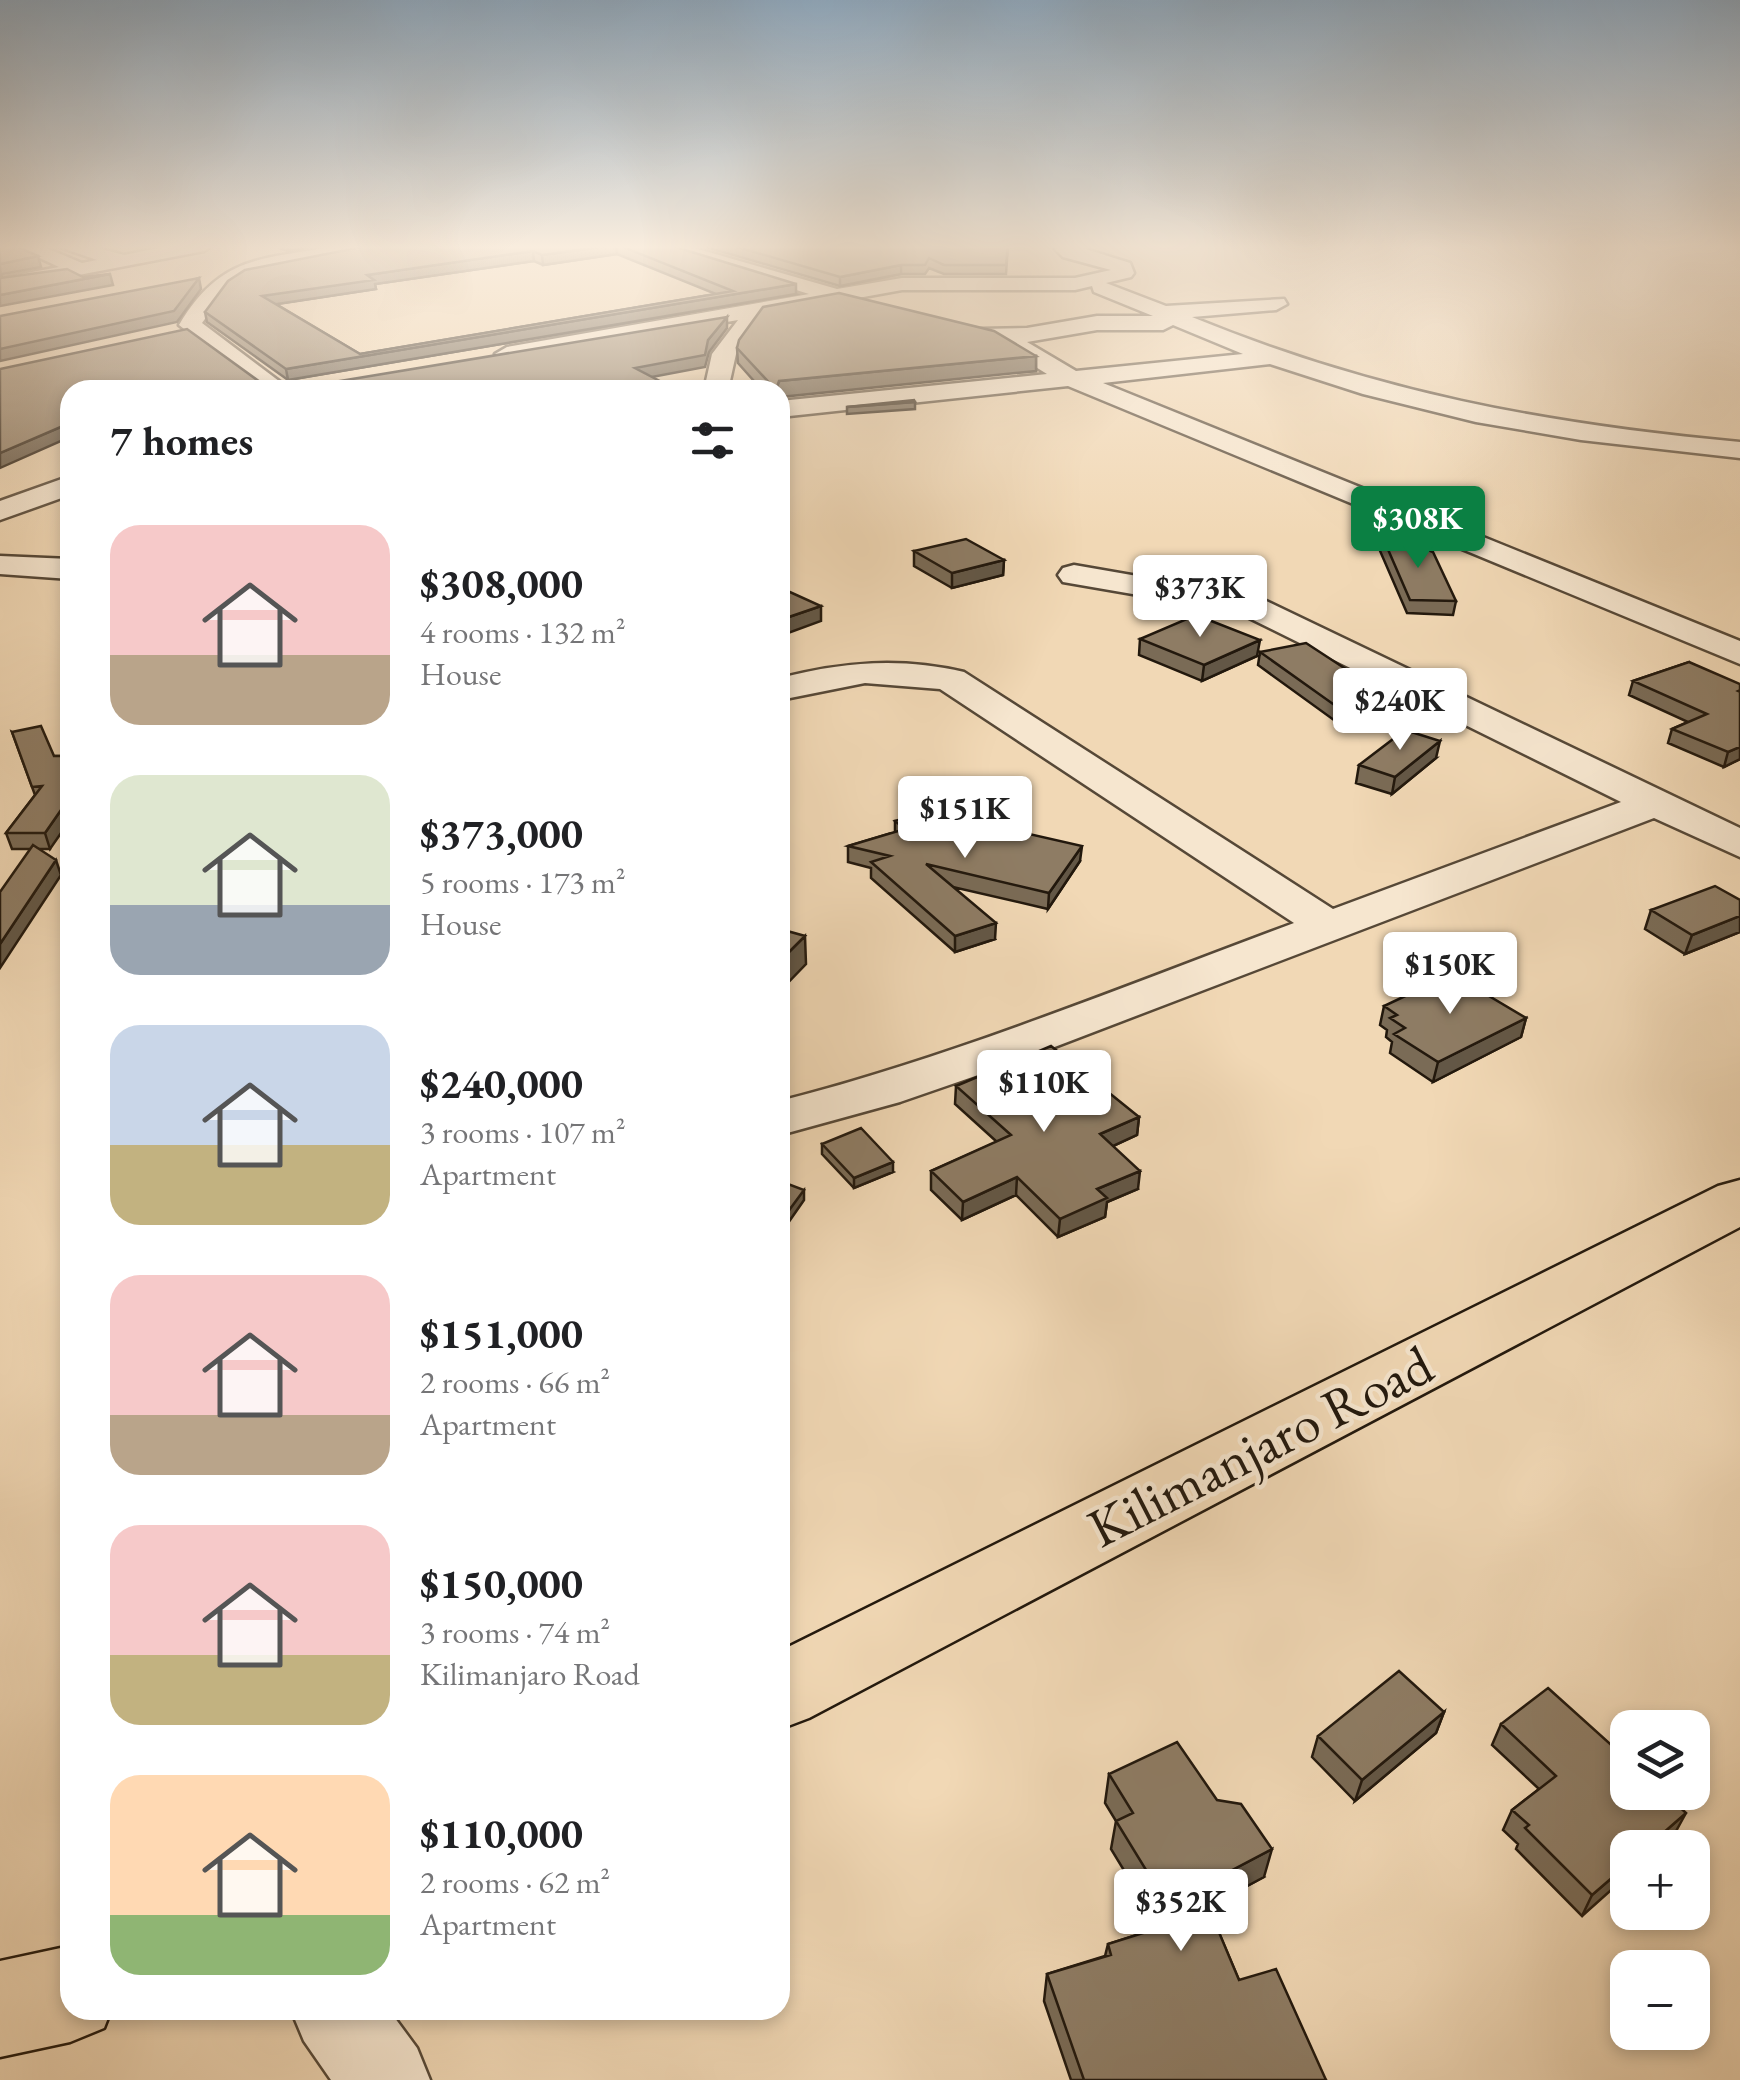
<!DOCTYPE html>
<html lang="en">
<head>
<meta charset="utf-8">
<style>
  body { margin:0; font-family:"EB Garamond",serif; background:#f2f2f2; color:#202124; height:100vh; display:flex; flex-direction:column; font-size:38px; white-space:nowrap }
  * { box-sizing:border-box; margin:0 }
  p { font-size:32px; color:#757577 }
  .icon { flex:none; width:55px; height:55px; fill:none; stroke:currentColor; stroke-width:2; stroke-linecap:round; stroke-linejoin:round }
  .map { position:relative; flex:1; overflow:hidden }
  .side { position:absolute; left:60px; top:380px; width:730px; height:1640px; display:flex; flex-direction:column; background:#fff; border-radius:30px; box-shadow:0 5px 15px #0003 }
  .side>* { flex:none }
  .fabs { position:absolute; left:1610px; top:1710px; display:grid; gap:20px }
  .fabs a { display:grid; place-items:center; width:100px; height:100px; border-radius:20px; background:#fff; box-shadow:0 5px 15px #0003; font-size:50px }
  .price { position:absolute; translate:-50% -85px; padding:0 22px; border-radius:10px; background:#fff; color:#222; font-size:32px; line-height:65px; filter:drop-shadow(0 2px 5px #0008) }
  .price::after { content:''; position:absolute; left:50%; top:60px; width:30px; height:22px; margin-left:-15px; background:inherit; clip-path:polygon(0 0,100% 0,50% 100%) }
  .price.current { background:#0b8043; color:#fff }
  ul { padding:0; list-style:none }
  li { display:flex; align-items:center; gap:30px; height:250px; padding:0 50px }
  li span { display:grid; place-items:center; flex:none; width:280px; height:200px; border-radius:30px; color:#555 }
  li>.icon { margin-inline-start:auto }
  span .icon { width:120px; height:120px; fill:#fffc; stroke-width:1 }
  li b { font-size:42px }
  h2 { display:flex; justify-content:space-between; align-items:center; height:120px; padding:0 50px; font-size:42px }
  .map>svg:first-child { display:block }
</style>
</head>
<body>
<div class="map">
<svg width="1740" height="2080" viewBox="0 0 1740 2080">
  <rect width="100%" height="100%" fill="#f1d8b5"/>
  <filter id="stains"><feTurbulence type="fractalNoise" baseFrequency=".002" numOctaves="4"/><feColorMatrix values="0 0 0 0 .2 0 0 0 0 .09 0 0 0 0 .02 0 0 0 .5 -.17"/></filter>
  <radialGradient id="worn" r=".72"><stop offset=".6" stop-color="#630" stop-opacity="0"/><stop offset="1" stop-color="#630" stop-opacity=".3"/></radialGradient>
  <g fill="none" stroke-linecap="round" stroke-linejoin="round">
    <g stroke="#564837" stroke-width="5">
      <path id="minor" d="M 12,245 L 39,245 L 82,263 L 97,260 L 54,245 L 87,245 L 124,255 L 173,245 L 213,245 L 204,251 L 0,290 L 0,278 L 59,267 Z
        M 341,245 L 382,245 L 373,251 L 246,276 L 227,288 L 202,323 L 291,390 L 263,390 L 179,325 C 222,252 266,260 341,245 Z
        M 652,245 L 684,245 L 837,289 L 902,278 L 1075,278 L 1111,270 L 1063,257 L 1051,245 L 1073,245 L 1130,263 L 1134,273 L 1131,277 L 1106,283 L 1166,306 L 1284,299 L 1287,304 L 1276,310 L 1192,317 C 1375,392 1544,424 1740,442 L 1740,458 L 1581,440 L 1476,422 L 1363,394 L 1270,364 L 1103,383 L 1740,641 L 1740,664 L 1068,386 L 780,417 L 780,401 L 1047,374 L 994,341 L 981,339 L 978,334 L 981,329 L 1027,328 L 1097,316 L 1153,316 L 1094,292 L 1092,286 L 1075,290 L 902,290 L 764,315 L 736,354 L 728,390 L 704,390 L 712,354 L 738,320 L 507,361 L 499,359 L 495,354 L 507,347 L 809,294 ZM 1173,325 L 1243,354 L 1076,371 L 1027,342 L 1097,330 L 1163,330 Z
        M 70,476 L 70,495 L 0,520 L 0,501 Z
        M 0,556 L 70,559 L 70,579 L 0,574 Z
        M 1074,565 L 1258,597 L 1740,828 L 1740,857 L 1654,818 L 1010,1064 L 900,1102 L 780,1135 L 780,1101 C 956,1056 1124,986 1294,923 L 940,689 L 865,683 L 780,700 L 780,678 C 843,662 900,657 964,672 L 1333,909 L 1621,802 L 1237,612 L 1063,582 L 1058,575 L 1063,568 Z
        M 291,2010 L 389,2010 L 417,2048 L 430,2080 L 331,2080 L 304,2041 Z"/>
    </g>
    <g stroke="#22180d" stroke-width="5">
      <path id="major" d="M 1740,1180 L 1740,1227 L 809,1718 L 780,1729 L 780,1651 L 1718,1186 Z
        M 70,1946 L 70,2010 L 111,2010 L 104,2028 L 70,2042 L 0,2057 L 0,1961 Z"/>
    </g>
    <use href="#minor" fill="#f6e6cf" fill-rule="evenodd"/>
    <use href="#major" fill="#f1d8b5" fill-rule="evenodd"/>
  </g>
  <path fill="#7a6b56" stroke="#22180d" stroke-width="2.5" fill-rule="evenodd" d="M 280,245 L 319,245 L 288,251 L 281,249 Z
    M 669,245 L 796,294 L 288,380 L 207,322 L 205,312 L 372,246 ZM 617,254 L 716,294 L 360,354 L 276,304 L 376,289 L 375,284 L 534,261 L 543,265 Z
    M 699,245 L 1008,245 L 1006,274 L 944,274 L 929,268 L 925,274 L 901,274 L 840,286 Z
    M 737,348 L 1036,356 L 1036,371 L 762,390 L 738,363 Z
    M 1380,531 L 1456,601 L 1453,615 L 1407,613 L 1377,544 Z
    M 914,551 L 1004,560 L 1003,575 L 952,588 L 914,566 Z
    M 1140,639 L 1257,656 L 1202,681 L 1139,655 Z
    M 1260,652 L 1385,710 L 1338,723 L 1258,665 Z
    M 1689,662 L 1740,759 L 1724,767 L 1668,743 L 1672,729 L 1688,722 L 1629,695 L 1633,681 Z
    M 12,732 L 54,756 L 64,756 L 50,849 L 39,849 L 61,875 L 30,849 L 12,849 L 6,833 L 35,795 Z
    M 1436,758 L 1392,794 L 1356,783 L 1359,765 Z
    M 895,821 L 994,826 L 1080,861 L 1048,909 L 953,887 L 995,939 L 955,952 L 871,878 L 871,868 L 848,862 L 848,846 L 895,832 Z
    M 1740,900 L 1740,932 L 1685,954 L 1645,929 L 1651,910 Z
    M 1384,1006 L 1526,1018 L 1521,1037 L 1433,1082 L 1390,1053 L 1392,1042 L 1386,1037 L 1387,1030 L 1380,1025 Z
    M 956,1086 L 1139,1117 L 1137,1135 L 1113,1146 L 1138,1189 L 1107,1202 L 1105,1217 L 1058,1237 L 1016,1195 L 962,1220 L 931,1190 L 931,1171 L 997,1142 L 955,1104 Z
    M 822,1144 L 893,1172 L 854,1188 L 822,1154 Z
    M 1444,1712 L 1436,1733 L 1355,1801 L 1312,1757 L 1318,1736 Z
    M 1501,1724 L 1675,1833 L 1659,1848 L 1628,1848 L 1582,1916 L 1516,1849 L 1518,1844 L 1503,1830 L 1512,1810 L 1539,1789 L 1492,1745 Z
    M 1109,1774 L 1264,1877 L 1208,1907 L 1239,1980 L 1326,2080 L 1071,2080 L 1044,2001 L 1047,1974 L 1105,1956 L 1108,1944 L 1159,1928 L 1111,1849 L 1116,1821 L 1105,1803 Z"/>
  <path fill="#635746" stroke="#22180d" stroke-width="2.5" d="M 287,245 L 319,245 L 288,251 Z
    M 616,245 L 617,254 L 543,265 L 542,255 Z
    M 533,251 L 534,261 L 375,284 L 376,289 L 264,306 L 262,296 L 367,275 Z
    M 38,256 L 41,267 L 2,274 L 1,289 L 0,264 Z
    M 901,265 L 901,274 L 840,286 L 840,277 Z
    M 110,274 L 113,285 L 0,306 L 0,295 Z
    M 199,278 L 201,289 L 177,322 L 0,361 L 0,349 Z
    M 796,284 L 796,294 L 288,380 L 286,369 Z
    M 727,317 L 727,328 L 709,352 L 705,367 L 636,380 L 635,368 L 708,340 Z
    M 1036,356 L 1036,371 L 780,397 L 780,390 L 776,390 L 779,381 Z
    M 915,402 L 915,409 L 847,414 L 847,407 Z
    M 70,423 L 70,437 L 0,468 L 0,453 Z
    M 1004,560 L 1003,575 L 952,588 L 952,573 Z
    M 821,606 L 821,621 L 780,636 L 780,620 Z
    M 1260,640 L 1257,656 L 1202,681 L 1204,665 Z
    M 1387,696 L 1385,710 L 1338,723 L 1340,709 Z
    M 1440,741 L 1436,758 L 1392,794 L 1395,777 Z
    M 1740,747 L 1740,759 L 1724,767 L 1728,752 Z
    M 70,797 L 70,820 L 50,849 L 45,833 Z
    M 1082,846 L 1080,861 L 1048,909 L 1049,893 Z
    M 56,860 L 61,875 L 0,968 L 0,944 Z
    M 1740,916 L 1740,932 L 1685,954 L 1692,935 Z
    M 996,923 L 995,939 L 955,952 L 955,936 Z
    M 805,936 L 806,964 L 780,991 L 780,961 Z
    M 1526,1018 L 1521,1037 L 1433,1082 L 1438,1062 Z
    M 1139,1117 L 1137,1135 L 1098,1153 L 1100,1134 Z
    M 893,1162 L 893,1172 L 854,1188 L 854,1178 Z
    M 1140,1171 L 1138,1189 L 1107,1202 L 1105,1217 L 1058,1237 L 1060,1219 L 1097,1189 Z
    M 1017,1177 L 1016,1195 L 962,1220 L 963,1202 Z
    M 804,1190 L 804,1200 L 788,1223 L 780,1224 L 780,1214 Z
    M 1444,1712 L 1436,1733 L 1355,1801 L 1362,1780 Z
    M 1686,1813 L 1675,1833 L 1659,1848 L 1646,1848 Z
    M 1272,1849 L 1264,1877 L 1193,1915 L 1200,1887 Z
    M 1628,1864 L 1628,1875 L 1582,1916 L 1592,1895 Z"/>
  <path fill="#8e7c64" stroke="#22180d" stroke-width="2.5" d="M 0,245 L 14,245 L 38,256 L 0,264 Z
    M 611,245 L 542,255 L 533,251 L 367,275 L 374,280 L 262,296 L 360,354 L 733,291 L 618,245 L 669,245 L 796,284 L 286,369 L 205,312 L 228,281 L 245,270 L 372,245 Z
    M 730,245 L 1008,245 L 1006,265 L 944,265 L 929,258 L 925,265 L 901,265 L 840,277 Z
    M 67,269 L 83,277 L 110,274 L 0,295 L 0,278 Z
    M 199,278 L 174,311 L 0,349 L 0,316 Z
    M 839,293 L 994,331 L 1036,356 L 779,381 L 776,390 L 737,348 L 739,340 L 763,307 Z
    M 727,317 L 708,340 L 705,355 L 635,368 L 677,390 L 70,390 L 70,423 L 0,453 L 0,369 L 187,329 L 260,382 L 334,382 Z
    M 914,400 L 915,402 L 847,407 Z
    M 1380,531 L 1433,552 L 1456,601 L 1410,600 Z
    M 966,539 L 1004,560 L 952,573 L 914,551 Z
    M 781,588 L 821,606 L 780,620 L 780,589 Z
    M 1196,615 L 1260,640 L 1204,665 L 1140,639 Z
    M 1306,643 L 1387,696 L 1340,709 L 1260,652 Z
    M 1689,662 L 1740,684 L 1740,690 L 1738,691 L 1740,692 L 1740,747 L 1728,752 L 1672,729 L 1707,714 L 1633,681 Z
    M 41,726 L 54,756 L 64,756 L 70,748 L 70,797 L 45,833 L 6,833 L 42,786 L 32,787 L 12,732 Z
    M 1405,730 L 1440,741 L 1395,777 L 1359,765 Z
    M 961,801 L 994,826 L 1082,846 L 1049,893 L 926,864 L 996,923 L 955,936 L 871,862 L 890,856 L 848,846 L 905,829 L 895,821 Z
    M 33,845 L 56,860 L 0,944 L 0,892 Z
    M 1715,886 L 1740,900 L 1740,916 L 1692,935 L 1651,910 Z
    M 780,929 L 805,936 L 780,961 Z
    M 1452,974 L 1526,1018 L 1438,1062 L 1394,1034 L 1405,1028 L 1390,1018 L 1397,1015 L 1384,1006 Z
    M 1051,1046 L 1139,1117 L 1100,1134 L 1140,1171 L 1097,1189 L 1107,1198 L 1060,1219 L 1017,1177 L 963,1202 L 931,1171 L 1011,1135 L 956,1086 Z
    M 861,1128 L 893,1162 L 854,1178 L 822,1144 Z
    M 780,1181 L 804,1190 L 787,1213 L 780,1214 Z
    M 1399,1671 L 1444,1712 L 1362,1780 L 1318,1736 Z
    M 1548,1688 L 1628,1760 L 1628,1792 L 1664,1792 L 1686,1813 L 1646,1848 L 1628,1848 L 1628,1864 L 1592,1895 L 1525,1828 L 1529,1825 L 1512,1810 L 1556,1776 L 1501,1724 Z
    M 1177,1742 L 1217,1800 L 1241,1804 L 1272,1849 L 1200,1887 L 1239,1980 L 1276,1969 L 1326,2080 L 1084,2080 L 1047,1974 L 1111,1955 L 1108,1944 L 1178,1922 L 1116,1821 L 1133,1813 L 1109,1774 Z"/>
  <linearGradient id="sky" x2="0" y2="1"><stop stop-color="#8fa8bd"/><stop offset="0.46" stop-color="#f9edde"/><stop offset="1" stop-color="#f9edde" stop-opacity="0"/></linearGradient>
  <rect width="1740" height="537" fill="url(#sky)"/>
  <g text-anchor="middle" stroke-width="9" stroke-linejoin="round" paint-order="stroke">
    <g font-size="55" fill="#22180d" stroke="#f6e6cf">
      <text transform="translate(1260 1446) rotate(-27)" y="19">Kilimanjaro Road</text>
    </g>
  </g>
  <rect width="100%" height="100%" filter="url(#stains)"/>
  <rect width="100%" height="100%" fill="url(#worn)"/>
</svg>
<div class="fabs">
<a><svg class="icon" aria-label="layers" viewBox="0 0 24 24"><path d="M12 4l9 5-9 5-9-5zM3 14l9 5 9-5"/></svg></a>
<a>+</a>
<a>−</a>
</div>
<b class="price current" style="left:1418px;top:571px">$308K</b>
<b class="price" style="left:1200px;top:640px">$373K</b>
<b class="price" style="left:1400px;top:753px">$240K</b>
<b class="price" style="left:965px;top:861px">$151K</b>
<b class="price" style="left:1450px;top:1017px">$150K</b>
<b class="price" style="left:1044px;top:1135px">$110K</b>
<b class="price" style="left:1181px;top:1954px">$352K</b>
<section class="side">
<h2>7 homes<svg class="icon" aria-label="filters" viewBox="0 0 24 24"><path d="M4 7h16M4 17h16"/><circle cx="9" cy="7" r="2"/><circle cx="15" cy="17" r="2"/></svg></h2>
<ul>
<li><span style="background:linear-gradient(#f6c9c9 65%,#b9a48a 0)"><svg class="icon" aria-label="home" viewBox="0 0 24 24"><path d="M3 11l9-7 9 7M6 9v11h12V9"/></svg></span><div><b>$308,000</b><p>4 rooms · 132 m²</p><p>House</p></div></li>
<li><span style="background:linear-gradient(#dfe7d0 65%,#9aa5b1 0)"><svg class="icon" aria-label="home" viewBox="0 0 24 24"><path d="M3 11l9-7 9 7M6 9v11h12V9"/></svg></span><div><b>$373,000</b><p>5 rooms · 173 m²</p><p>House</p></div></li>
<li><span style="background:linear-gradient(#c9d6e8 60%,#c2b280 0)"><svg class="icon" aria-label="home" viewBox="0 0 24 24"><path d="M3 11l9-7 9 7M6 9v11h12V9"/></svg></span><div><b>$240,000</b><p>3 rooms · 107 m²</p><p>Apartment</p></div></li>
<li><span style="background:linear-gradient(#f6c9c9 70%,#b9a48a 0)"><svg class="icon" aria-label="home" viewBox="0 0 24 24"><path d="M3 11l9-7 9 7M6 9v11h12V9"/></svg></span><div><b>$151,000</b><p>2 rooms · 66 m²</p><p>Apartment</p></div></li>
<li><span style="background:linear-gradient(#f6c9c9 65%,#c2b280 0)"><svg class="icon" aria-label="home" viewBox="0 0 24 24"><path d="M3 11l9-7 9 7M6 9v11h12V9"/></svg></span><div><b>$150,000</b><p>3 rooms · 74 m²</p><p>Kilimanjaro Road</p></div></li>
<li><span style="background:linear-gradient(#ffd9b3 70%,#8fb573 0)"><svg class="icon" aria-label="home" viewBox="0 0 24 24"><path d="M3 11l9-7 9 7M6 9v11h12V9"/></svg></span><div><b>$110,000</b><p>2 rooms · 62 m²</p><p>Apartment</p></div></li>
</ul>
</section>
</div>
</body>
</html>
